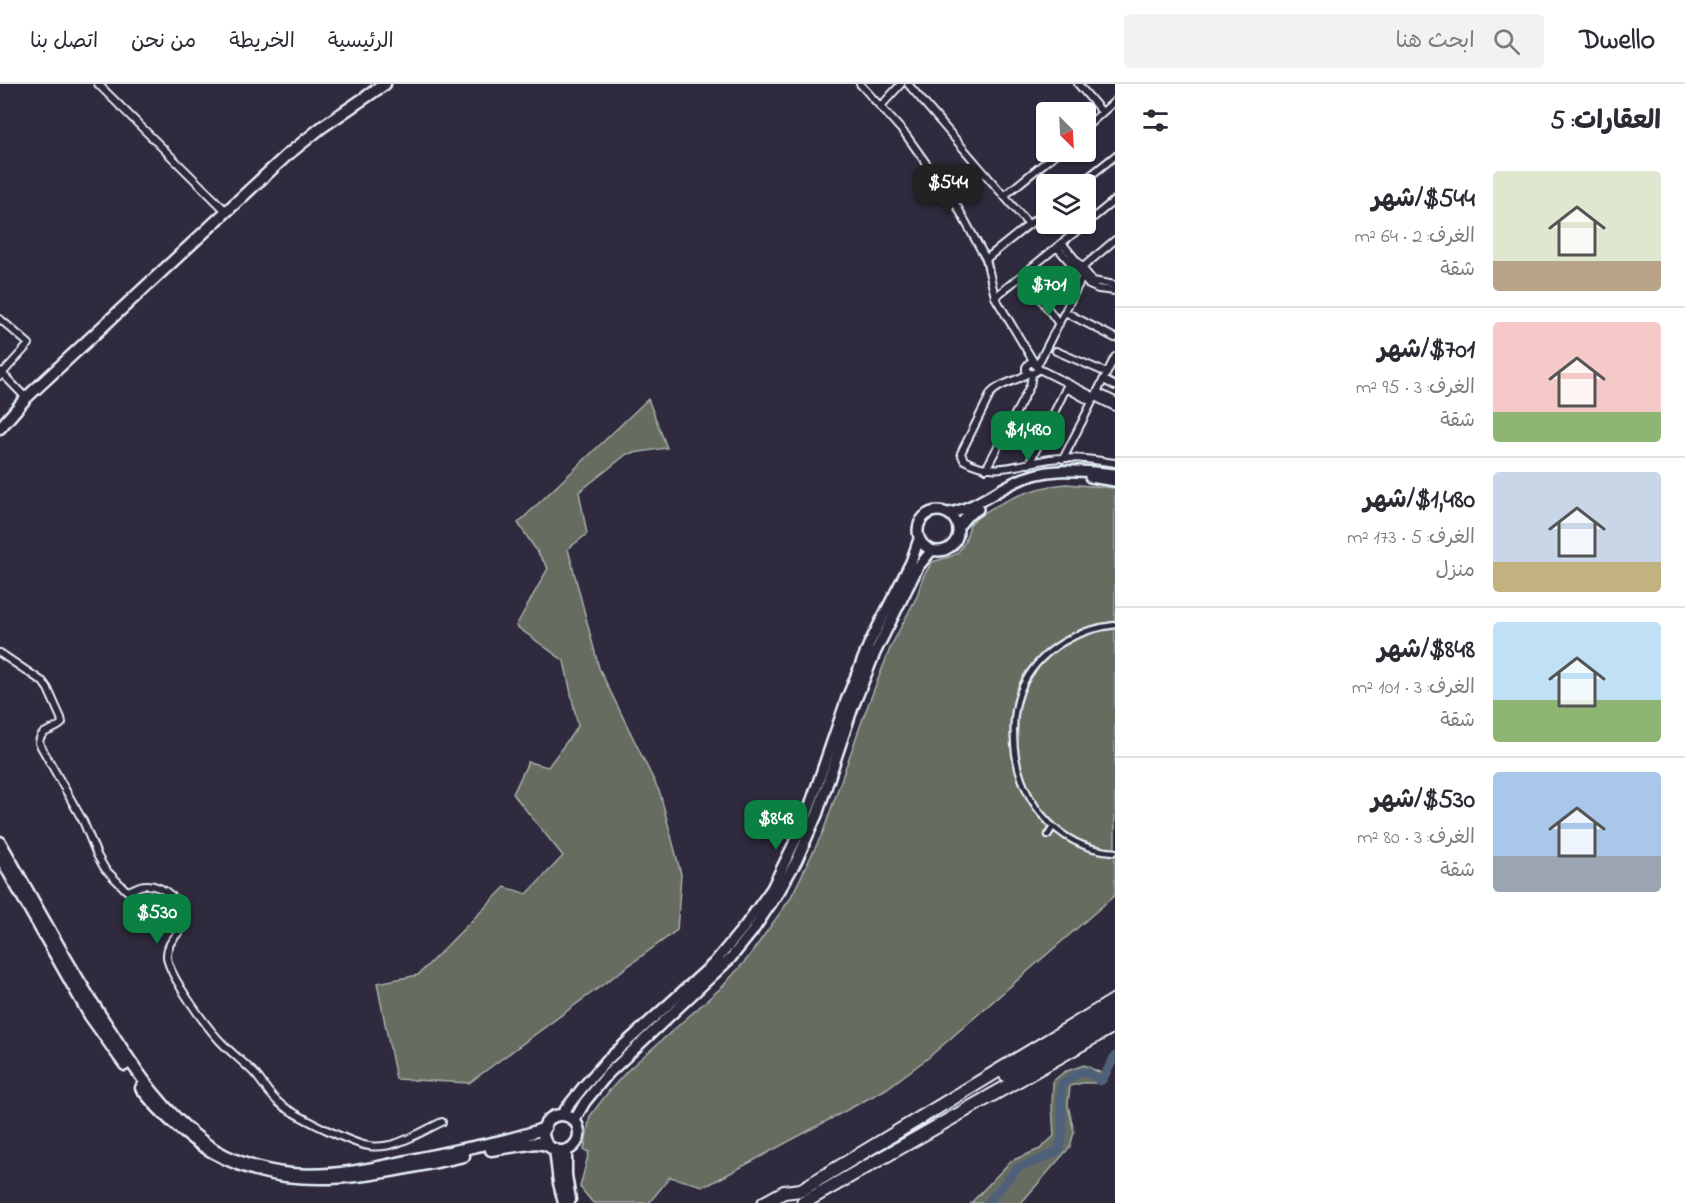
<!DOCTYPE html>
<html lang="ar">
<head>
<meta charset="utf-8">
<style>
  body { margin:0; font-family:"Indie Flower","Playpen Sans Arabic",sans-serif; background:#f2f2f3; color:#2b2b33; direction:rtl; height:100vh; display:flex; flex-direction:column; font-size:22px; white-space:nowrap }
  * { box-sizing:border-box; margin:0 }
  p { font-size:20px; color:#7c7c81 }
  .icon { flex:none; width:33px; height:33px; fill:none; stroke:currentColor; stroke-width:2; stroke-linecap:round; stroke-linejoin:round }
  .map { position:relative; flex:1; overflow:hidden; direction:ltr }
  .sheet { display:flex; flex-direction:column; background:#fff; width:570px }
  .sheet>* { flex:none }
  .needle { width:39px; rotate:156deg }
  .fabs { position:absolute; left:1036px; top:18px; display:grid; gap:12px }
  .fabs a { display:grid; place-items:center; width:60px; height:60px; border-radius:6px; background:#fff; box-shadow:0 2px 4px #0004; font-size:30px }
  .price { position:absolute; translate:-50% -51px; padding:0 14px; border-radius:12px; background:#0b8043; color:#fff; font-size:20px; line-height:39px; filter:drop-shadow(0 2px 3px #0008) }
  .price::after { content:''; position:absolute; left:50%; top:36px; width:18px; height:14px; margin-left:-9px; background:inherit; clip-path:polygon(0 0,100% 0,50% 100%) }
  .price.active { background:#222; color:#fff }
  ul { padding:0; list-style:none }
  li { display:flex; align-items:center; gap:18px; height:150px; padding:0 24px }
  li+li { border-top:2px solid #e1e1e2 }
  li span { display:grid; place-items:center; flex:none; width:168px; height:120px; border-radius:6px; color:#555 }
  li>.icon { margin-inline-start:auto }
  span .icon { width:72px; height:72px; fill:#fffc; stroke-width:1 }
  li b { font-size:26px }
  h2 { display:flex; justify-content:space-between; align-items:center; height:72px; padding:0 24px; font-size:26px }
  header { display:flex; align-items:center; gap:36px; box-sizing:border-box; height:84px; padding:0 30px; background:#fff; border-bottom:2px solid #e1e1e2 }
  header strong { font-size:28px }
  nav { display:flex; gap:33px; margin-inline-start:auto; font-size:21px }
  .search { width:420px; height:54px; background:#f2f2f3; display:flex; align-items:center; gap:15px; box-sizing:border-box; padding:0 21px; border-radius:6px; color:#7c7c81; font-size:22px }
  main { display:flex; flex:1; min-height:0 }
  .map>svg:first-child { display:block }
</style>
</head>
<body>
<header>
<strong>Dwello</strong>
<div class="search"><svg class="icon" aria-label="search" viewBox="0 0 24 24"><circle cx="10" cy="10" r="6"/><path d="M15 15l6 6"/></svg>ابحث هنا</div>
<nav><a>الرئيسية</a><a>الخريطة</a><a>من نحن</a><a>اتصل بنا</a></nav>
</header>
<main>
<section class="sheet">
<h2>العقارات: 5<svg class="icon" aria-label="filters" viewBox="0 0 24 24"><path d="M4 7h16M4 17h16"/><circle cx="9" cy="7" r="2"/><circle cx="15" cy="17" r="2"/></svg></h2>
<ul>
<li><span style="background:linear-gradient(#dfe7d0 75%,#b9a48a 0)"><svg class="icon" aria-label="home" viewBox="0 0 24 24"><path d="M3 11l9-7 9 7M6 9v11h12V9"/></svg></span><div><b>$544/شهر</b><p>الغرف: 2 · 64 m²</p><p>شقة</p></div></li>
<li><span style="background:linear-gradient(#f6c9c9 75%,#8fb573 0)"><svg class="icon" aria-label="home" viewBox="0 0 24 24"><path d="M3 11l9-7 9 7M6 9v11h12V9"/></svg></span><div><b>$701/شهر</b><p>الغرف: 3 · 95 m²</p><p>شقة</p></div></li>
<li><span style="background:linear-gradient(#c9d6e8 75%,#c2b280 0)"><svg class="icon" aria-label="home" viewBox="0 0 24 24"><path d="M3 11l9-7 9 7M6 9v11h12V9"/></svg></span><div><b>$1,480/شهر</b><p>الغرف: 5 · 173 m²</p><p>منزل</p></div></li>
<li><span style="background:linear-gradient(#bfe0f5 65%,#8fb573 0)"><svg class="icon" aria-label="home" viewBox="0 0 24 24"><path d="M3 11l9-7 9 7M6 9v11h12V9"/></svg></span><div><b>$848/شهر</b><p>الغرف: 3 · 101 m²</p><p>شقة</p></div></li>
<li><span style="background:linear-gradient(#a9c7e8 70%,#9aa5b1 0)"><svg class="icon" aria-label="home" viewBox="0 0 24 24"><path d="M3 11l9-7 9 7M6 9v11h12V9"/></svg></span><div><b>$530/شهر</b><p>الغرف: 3 · 80 m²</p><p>شقة</p></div></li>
</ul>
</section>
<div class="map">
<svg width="1115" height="1119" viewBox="0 0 1115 1119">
  <rect width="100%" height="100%" fill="#2f2a3d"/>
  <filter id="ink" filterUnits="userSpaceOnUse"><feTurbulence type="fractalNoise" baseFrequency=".0167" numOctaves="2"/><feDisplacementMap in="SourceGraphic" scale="12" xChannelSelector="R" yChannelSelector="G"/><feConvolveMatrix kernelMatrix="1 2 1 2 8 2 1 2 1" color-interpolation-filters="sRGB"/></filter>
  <g filter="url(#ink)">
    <path fill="#666d60" stroke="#a7afac" stroke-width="1.5" d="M 648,315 L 667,364 L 627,370 L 579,408 L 587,450 L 568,465 L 599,584 L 660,709 L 681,790 L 677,846 L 469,999 L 396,995 L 377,899 L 418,891 L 505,803 L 527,810 L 563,772 L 513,710 L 528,678 L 548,683 L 578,642 L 564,577 L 516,542 L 548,484 L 518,439 Z
      M 1066,400 L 1115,404 L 1115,811 L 928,974 L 886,1005 L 710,1100 L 703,1102 L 670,1093 L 649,1119 L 593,1119 L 580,1103 L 589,1068 L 584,1066 L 590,1032 L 609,1007 L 628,986 L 723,902 L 747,875 L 790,815 L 823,748 L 863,634 L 891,562 L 917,512 L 923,493 L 932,478 L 952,472 L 958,468 L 965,458 L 970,440 C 992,419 1036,402 1066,400 Z
      M 1084,981 L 1101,989 L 1099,999 L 1082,999 L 1070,1002 L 1068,1021 L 1074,1048 L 1070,1063 L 1021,1119 L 971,1119 L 1011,1077 L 1040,1065 L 1054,1052 L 1052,1022 L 1053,997 L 1064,988 Z"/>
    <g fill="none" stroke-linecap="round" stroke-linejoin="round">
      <path stroke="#50617a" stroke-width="9" d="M 988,1119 L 1017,1084 L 1040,1076 L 1059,1066 C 1067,1045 1058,1022 1062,1000 L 1078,989 L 1088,988 L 1100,997 L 1102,996 L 1115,972"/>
      <g stroke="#e8f1f8" stroke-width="9">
        <path id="pedestrian" d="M 1115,541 C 1079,545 1043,564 1025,597 C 1015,615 1013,633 1014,654 C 1015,711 1055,765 1115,768
          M 1048,751 L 1053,743"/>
      </g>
      <g stroke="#e8f1f8" stroke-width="10">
        <path id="minor" d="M 98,0 L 226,127
          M 860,0 L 906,51 L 958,124 L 986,175 L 995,213 L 1035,280
          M 908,0 L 1029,141
          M 1078,0 L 1102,28
          M 880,23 L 901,0
          M 1086,43 L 1115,17
          M 1080,100 L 1115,72
          M 1004,112 L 1058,68
          M 1062,159 L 1093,197 L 1115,201
          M 1057,163 L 1089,201 L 1098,205 L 1115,207
          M 986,175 L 1047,126
          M 1082,184 L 1115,156
          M 1023,190 L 1059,240
          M 995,213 L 1115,116
          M 1065,228 L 1115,254
          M 0,235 L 29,260 L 0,292
          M 1056,267 L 1107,289
          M 1036,282 L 1033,279 L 1029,279 L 1026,283 L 1026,287 L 1032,290 L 1037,287 L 1037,282 L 1082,194
          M 1037,284 L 1115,323
          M 0,287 L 26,314
          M 1028,289 C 1017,298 1001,298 991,309 L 961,369 L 964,376 C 993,393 1019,380 1050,375 C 1071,372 1094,376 1115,379
          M 1104,296 L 1115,302
          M 1070,306 L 1092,318
          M 1097,308 L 1115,317
          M 1063,375 L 1115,273
          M 1029,380 L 1066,304
          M 986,385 L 1030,302 L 1032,290
          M 0,569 L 43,598 L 48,605 L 61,634 L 62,639 C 55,648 40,644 39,659 L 83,737 L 97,771 L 105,785 L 127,807 C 134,806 138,801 145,801 C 163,800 186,820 186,838 C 180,850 166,857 167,873 C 169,892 206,942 220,957 C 231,969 245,979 256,991 C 265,1002 271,1014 283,1022 C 299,1033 352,1060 369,1062 C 395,1066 420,1048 442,1038"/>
      </g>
      <g stroke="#e8f1f8" stroke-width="14">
        <path id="secondary" d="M 1090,393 L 1115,397
          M918 447a20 20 0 1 1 40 0a20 20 0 1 1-40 0Z
          M 949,429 C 972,425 991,410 1011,400 C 1044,382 1079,386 1115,390
          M 958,443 L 967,432 L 978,425
          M 561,1031 L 583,1003 L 607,976 L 714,879 L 744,843 L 772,804 L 804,739 L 847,614 L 869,560 L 911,478 L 919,455
          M 574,1037 L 585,1018 L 608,990 L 730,875 L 752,848 L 780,806 L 797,776 L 817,731 L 853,623 L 875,569 L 918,483 L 932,466"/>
      </g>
      <g stroke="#e8f1f8" stroke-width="15">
        <path id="primary" d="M 0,344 L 26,314 L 286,72 L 322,43 L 385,0"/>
      </g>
      <g stroke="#e8f1f8" stroke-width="15">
        <path id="trunk" d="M 0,758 C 36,821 70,886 110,946 C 137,989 165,1030 206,1060 C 230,1077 262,1087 291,1090 C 338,1094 385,1082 430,1072 C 468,1063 508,1058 545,1044
          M 0,773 L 90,932 L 125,981
          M 141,1004 C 232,1119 333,1102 464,1072
          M543 1049a18 18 0 1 1 36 0a18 18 0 1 1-36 0Z
          M 555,1065 L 559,1099 L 564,1119
          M 491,1066 L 536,1059 L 548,1061
          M 566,1066 L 566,1091 L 570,1116"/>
      </g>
      <g stroke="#e8f1f8" stroke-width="16">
        <path id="motorway" d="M 1006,991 L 1115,929
          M 764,1119 L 784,1108 L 801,1106 L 1115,916
          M 803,1119 L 1115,941"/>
      </g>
      <use href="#pedestrian" stroke="#2f2a3d" stroke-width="4.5"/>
      <use href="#minor" stroke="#2f2a3d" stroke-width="6"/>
      <use href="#secondary" stroke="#2f2a3d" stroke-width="9"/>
      <use href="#primary" stroke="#2f2a3d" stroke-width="10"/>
      <use href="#trunk" stroke="#2f2a3d" stroke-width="10"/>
      <use href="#motorway" stroke="#2f2a3d" stroke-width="12"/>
    </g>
  </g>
</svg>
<div class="fabs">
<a><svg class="needle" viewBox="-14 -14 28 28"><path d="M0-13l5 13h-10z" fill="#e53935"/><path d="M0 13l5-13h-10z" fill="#7c7c81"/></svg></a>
<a><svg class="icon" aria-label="layers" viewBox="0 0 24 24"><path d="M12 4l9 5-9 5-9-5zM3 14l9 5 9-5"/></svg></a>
</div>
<b class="price active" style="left:948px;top:131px">$544</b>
<b class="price" style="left:1049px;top:233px">$701</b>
<b class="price" style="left:1028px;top:378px">$1,480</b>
<b class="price" style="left:776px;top:767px">$848</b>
<b class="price" style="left:157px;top:861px">$530</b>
</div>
</main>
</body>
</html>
